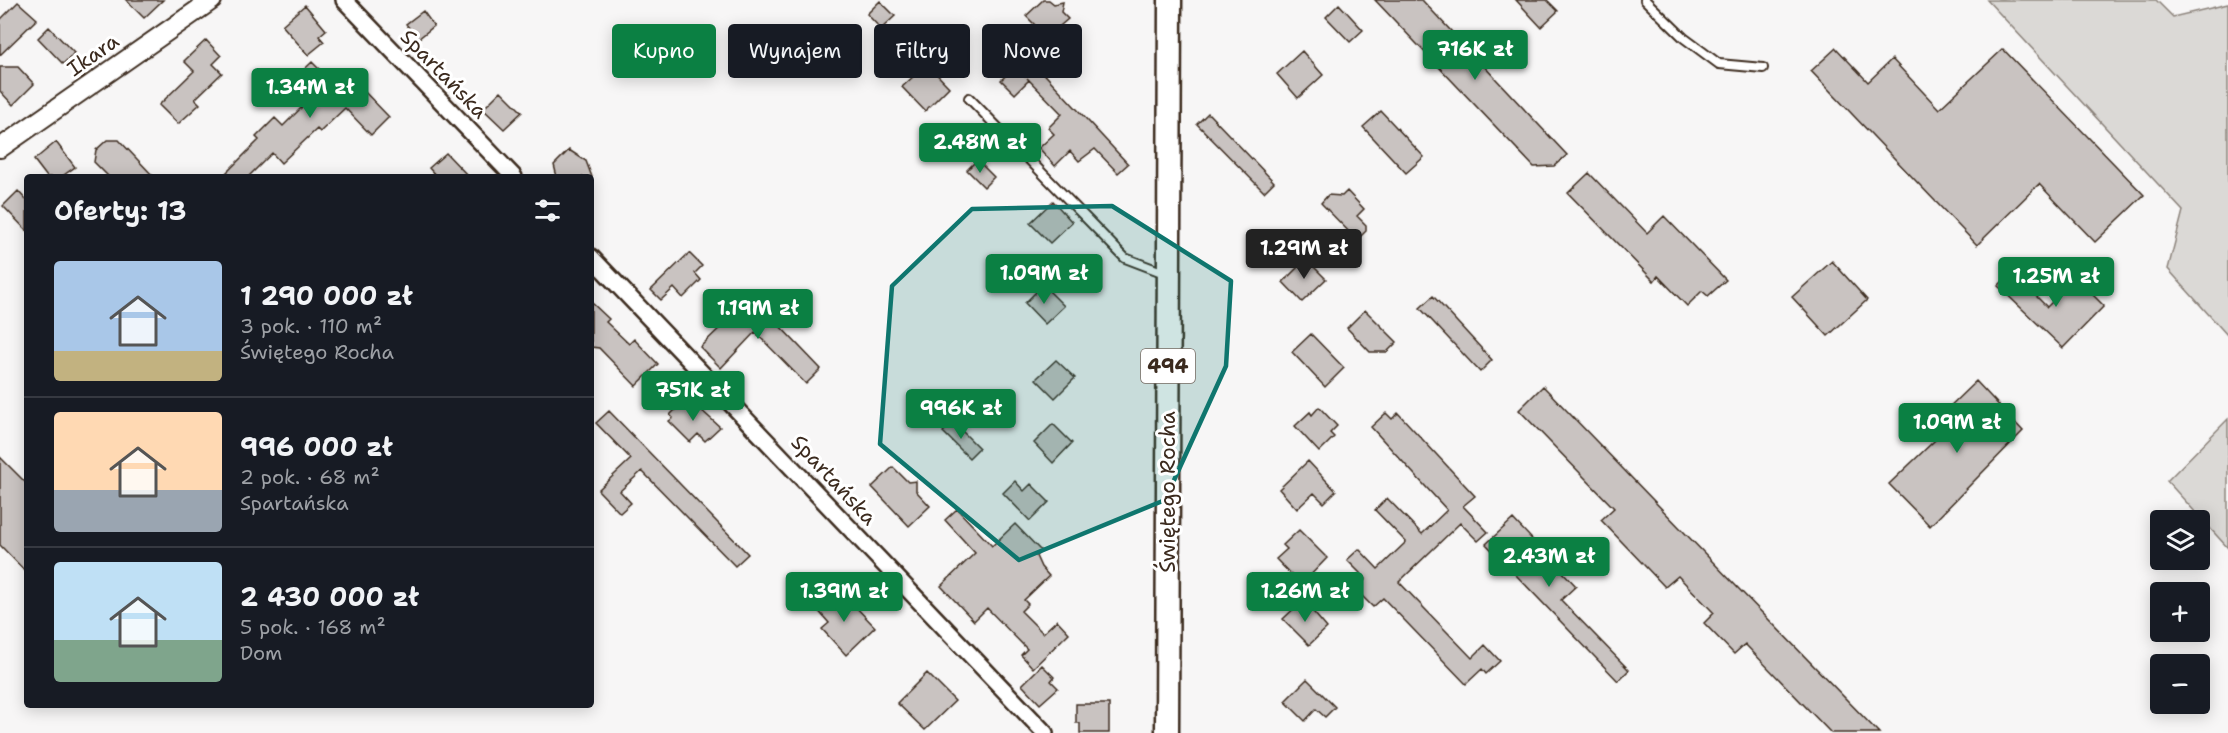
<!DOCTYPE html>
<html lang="pl">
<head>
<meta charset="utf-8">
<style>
  body { margin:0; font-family:"Shantell Sans",sans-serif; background:#20242c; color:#f1f3f6; height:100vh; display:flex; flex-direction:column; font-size:22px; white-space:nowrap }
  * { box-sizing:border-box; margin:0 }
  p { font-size:20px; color:#9ea1a6 }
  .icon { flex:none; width:33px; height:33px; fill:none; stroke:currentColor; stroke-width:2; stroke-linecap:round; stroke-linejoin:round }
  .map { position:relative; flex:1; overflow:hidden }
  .panel { position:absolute; left:24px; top:174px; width:570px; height:534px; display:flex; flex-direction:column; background:#171b24; border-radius:6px; box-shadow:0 3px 15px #0003 }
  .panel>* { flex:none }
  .hud { position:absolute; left:612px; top:24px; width:570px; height:54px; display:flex; gap:12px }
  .tools { position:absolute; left:2150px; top:510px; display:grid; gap:12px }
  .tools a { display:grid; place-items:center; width:60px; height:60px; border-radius:6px; background:#171b24; box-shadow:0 3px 15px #0003; font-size:30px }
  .price { position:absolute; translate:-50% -51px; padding:0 14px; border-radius:6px; background:#0b8043; color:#fff; font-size:20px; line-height:39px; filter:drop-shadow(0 2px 3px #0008) }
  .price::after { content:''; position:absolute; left:50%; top:36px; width:18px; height:14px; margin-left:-9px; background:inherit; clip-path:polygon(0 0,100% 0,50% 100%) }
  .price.active { background:#222; color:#fff }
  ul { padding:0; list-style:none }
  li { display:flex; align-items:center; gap:18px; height:150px; padding:0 30px }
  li+li { border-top:2px solid #363941 }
  li span { display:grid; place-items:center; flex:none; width:168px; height:120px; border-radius:6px; color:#555 }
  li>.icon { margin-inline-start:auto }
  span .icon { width:72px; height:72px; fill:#fffc; stroke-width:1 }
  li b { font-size:26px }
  h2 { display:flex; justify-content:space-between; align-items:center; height:72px; padding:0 30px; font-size:26px }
  .tag { padding:0 21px; border-radius:6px; background:#171b24; box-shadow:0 3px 15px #0003; font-size:21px; line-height:54px }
  .tag.active { background:#0b8043; color:#fff }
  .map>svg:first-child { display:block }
</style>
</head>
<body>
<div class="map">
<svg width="2228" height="733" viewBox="0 0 2228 733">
  <rect width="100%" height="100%" fill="#f7f6f6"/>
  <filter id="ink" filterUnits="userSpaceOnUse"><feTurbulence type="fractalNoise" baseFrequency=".0167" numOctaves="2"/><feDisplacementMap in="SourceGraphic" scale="12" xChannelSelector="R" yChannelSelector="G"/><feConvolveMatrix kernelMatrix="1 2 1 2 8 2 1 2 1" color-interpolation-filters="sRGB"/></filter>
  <g filter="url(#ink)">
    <path fill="#dbd9d6" stroke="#8b827a" stroke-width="1.5" d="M 1987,0 L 2156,0 L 2173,17 L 2228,4 L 2228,336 L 2168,269 L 2183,211 Z
      M 2228,419 L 2228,548 L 2167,481 Z"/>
    <path fill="#c9c3c1" stroke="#3b2a1e" stroke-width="1.5" d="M 126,0 L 163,0 L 144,18 Z
      M 1043,0 L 1049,0 L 1054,4 L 1063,2 L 1061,12 L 1068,19 L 1047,37 L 1026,16 Z
      M 1375,0 L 1422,0 L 1567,155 L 1554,166 L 1534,167 Z
      M 1516,0 L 1547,0 L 1558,11 L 1541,27 Z
      M 880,1 L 895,16 L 881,29 L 867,14 Z
      M 18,2 L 37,19 L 0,55 L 0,20 Z
      M 1339,4 L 1363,30 L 1350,42 L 1326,17 Z
      M 305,5 L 326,30 L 319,36 L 324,42 L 308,55 L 282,25 Z
      M 423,11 L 434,26 L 418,39 L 406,24 Z
      M 49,27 L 74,53 L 63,64 L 38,38 Z
      M 206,40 L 221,56 L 213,64 L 222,73 L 195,99 L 200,104 L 178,124 L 159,105 L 194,71 L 184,61 Z
      M 1836,48 L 1868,82 L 1892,59 L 1939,109 L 2003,49 L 2144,195 L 2095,242 L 2039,184 L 1977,245 L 1811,71 Z
      M 1302,51 L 1323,75 L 1298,98 L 1277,74 Z
      M 922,59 L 949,87 L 925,111 L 902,87 L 915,75 L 911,70 Z
      M 312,62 L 330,80 L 337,73 L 358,95 L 363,90 L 389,117 L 371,135 L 345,108 L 320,132 L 317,129 L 281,163 L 272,153 L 248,177 L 222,177 L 259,140 L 256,137 L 275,118 L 283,126 L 308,101 L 290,83 Z
      M 1036,65 L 1128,164 L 1118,173 L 1095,149 L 1079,161 L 1070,151 L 1055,166 L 1039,148 L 1054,134 L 1048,128 L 1062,114 L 1027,78 L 1029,80 L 1015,94 L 1001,80 L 1016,66 L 1025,76 Z
      M 0,67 L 18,67 L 34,84 L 13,105 L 0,91 Z
      M 501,91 L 522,112 L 504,129 L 483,109 Z
      M 1381,111 L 1424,157 L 1406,173 L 1363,127 Z
      M 1208,113 L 1274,182 L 1264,192 L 1197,124 Z
      M 107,140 L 119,140 L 154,177 L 109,177 L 94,162 L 96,150 Z
      M 56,142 L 75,167 L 61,177 L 47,177 L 34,160 Z
      M 569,150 L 586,161 L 592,177 L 557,177 L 554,165 Z
      M 446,153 L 469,177 L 437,177 L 429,168 Z
      M 977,160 L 994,177 L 984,187 L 967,170 Z
      M 1589,173 L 1647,233 L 1664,216 L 1726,280 L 1708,296 L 1702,291 L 1687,306 L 1658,276 L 1654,281 L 1568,193 Z
      M 18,191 L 27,201 L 27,231 L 3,206 Z
      M 1347,191 L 1364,209 L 1357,216 L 1366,225 L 1366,231 L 1357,240 L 1321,203 L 1328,195 L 1342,196 Z
      M 1053,201 L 1072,222 L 1050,243 L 1030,223 Z
      M 689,253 L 702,266 L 695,273 L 701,280 L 683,298 L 674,288 L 661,300 L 651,290 Z
      M 1306,259 L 1326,279 L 1302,302 L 1283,282 Z
      M 1832,261 L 1867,300 L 1828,336 L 1792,297 Z
      M 2012,272 L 2047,307 L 2076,278 L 2104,306 L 2063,348 L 1998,286 Z
      M 1043,285 L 1064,306 L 1045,324 L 1025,303 Z
      M 1433,296 L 1492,360 L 1480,372 L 1420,308 Z
      M 752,297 L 821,369 L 806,384 L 755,332 L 721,368 L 700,347 Z
      M 591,302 L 609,319 L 606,322 L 629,344 L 634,339 L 658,364 L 636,386 L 599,348 L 591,347 Z
      M 1365,310 L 1397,342 L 1387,352 L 1370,352 L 1347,328 Z
      M 1311,334 L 1344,368 L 1325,387 L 1292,352 Z
      M 1056,360 L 1075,378 L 1055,398 L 1036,379 Z
      M 1976,381 L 2023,431 L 1930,526 L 1889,484 L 1954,422 L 1944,412 Z
      M 1543,386 L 1738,588 L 1879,733 L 1831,733 L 1745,644 L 1734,654 L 1704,623 L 1714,613 L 1678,576 L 1665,587 L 1601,520 L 1614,508 L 1519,410 Z
      M 690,400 L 720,427 L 705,441 L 698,434 L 690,442 L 669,421 L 673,418 L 670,415 L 682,403 L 684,406 Z
      M 1319,407 L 1337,426 L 1330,433 L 1334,437 L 1319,452 L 1295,426 L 1310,412 L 1312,415 Z
      M 609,411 L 748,554 L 735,566 L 642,471 L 620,491 L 631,503 L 620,513 L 598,490 L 631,459 L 596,423 Z
      M 1386,413 L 1392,419 L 1398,413 L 1475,496 L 1463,506 L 1488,532 L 1478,541 L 1460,523 L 1399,582 L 1472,658 L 1485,645 L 1500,661 L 1486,674 L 1482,669 L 1466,684 L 1383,598 L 1373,607 L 1355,589 L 1366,579 L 1347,560 L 1359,549 L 1378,569 L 1406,542 L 1375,510 L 1387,498 L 1422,534 L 1447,510 L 1371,427 Z
      M 953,422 L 979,448 L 969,458 L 943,432 Z
      M 1053,424 L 1072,443 L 1053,463 L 1034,443 Z
      M 0,457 L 27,484 L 27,573 L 0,545 Z
      M 1308,461 L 1336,491 L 1324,503 L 1314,493 L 1297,509 L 1279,489 Z
      M 893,467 L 908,482 L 916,481 L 916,491 L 930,506 L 909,526 L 872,487 Z
      M 1015,481 L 1024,491 L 1031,484 L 1049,502 L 1030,521 L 1003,493 Z
      M 957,509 L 992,546 L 1015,524 L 1041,551 L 1036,556 L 1041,567 L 1049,576 L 1024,600 L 1028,604 L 1021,611 L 1043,633 L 1057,620 L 1069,633 L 1033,668 L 1021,655 L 1027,649 L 987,608 L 974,621 L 941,586 L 975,553 L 945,520 Z
      M 1513,519 L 1576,586 L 1561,600 L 1629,670 L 1618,681 L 1486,544 Z
      M 1299,530 L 1327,558 L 1301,585 L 1276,559 L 1287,549 L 1283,545 Z
      M 832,593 L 845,607 L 851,602 L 875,627 L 846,655 L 822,629 L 829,623 L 816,608 Z
      M 1303,600 L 1327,628 L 1309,645 L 1283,619 Z
      M 1042,665 L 1054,677 L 1051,681 L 1058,688 L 1040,704 L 1022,685 Z
      M 927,673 L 955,701 L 925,730 L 897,703 Z
      M 1307,679 L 1335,707 L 1325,717 L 1316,709 L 1305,721 L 1285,701 Z
      M 1076,704 L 1109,704 L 1109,733 L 1080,733 L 1080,723 L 1076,723 Z"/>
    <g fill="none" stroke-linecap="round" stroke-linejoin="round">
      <g stroke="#3b2a1e" stroke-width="12">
        <path id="service" d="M 1645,0 L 1684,38 L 1719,64 L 1763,68
          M 969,98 L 1125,258 L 1167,274"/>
      </g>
      <g stroke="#3b2a1e" stroke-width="20">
        <path id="minor" d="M 344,0 L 514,177
          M 591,257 L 1045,733"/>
      </g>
      <g stroke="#3b2a1e" stroke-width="22">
        <path id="tertiary" d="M 0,148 L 212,0"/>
      </g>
      <g stroke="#3b2a1e" stroke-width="27">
        <path id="primary" d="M 1167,733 L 1170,0"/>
      </g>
      <use href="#service" stroke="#fff" stroke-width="8"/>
      <use href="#minor" stroke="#fff" stroke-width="15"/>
      <use href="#tertiary" stroke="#fff" stroke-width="18"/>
      <use href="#primary" stroke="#fff" stroke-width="22"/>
    </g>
  </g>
  <path fill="#0f766e" fill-opacity="0.2" stroke="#0f766e" stroke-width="4.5" stroke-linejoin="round" d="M 1112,206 L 1231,281 L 1226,366 L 1165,500 L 1019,560 L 880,444 L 892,286 L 972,209 Z"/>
  <g text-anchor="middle" stroke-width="6" stroke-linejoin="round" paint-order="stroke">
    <rect fill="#fff" stroke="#766a62" stroke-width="1.5" x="1141" y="349" width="54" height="34" rx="4.5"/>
    <g font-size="20" font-weight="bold" fill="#3b2a1e">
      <text x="1168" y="373">494</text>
    </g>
    <g font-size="21" fill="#3b2a1e" stroke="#fff">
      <text transform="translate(93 55) rotate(-35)" y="7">Ikara</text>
      <text transform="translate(444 74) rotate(46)" y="7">Spartańska</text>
      <text transform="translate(834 480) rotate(47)" y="7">Spartańska</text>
      <text transform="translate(1168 492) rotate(-90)" y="7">Świętego Rocha</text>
    </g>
  </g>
</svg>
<div class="tools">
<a><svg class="icon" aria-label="layers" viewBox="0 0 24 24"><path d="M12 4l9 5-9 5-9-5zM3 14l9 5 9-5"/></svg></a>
<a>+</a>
<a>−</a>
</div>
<b class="price" style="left:1475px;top:81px">716K zł</b>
<b class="price" style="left:310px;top:119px">1.34M zł</b>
<b class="price" style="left:980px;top:174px">2.48M zł</b>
<b class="price active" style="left:1304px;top:280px">1.29M zł</b>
<b class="price" style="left:1044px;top:305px">1.09M zł</b>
<b class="price" style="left:2056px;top:308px">1.25M zł</b>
<b class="price" style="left:758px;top:340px">1.19M zł</b>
<b class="price" style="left:693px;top:422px">751K zł</b>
<b class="price" style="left:961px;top:440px">996K zł</b>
<b class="price" style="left:1957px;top:454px">1.09M zł</b>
<b class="price" style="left:1549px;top:588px">2.43M zł</b>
<b class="price" style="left:844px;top:623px">1.39M zł</b>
<b class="price" style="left:1305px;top:623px">1.26M zł</b>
<div class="hud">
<a class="tag active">Kupno</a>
<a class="tag">Wynajem</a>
<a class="tag">Filtry</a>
<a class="tag">Nowe</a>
</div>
<section class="panel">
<h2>Oferty: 13<svg class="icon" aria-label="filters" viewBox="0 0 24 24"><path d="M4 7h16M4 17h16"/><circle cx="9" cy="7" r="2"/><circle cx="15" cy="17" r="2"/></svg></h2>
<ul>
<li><span style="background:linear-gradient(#a9c7e8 75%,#c2b280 0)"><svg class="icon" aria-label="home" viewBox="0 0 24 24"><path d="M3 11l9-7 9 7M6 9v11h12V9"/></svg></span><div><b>1 290 000 zł</b><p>3 pok. · 110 m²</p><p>Świętego Rocha</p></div></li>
<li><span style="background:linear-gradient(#ffd9b3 65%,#9aa5b1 0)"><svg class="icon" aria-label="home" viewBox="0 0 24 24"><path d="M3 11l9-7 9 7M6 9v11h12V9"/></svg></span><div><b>996 000 zł</b><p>2 pok. · 68 m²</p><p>Spartańska</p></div></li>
<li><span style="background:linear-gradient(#bfe0f5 65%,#7fa58c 0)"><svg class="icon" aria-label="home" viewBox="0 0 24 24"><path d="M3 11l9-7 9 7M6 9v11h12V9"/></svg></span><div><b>2 430 000 zł</b><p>5 pok. · 168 m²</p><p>Dom</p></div></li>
</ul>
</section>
</div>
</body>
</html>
